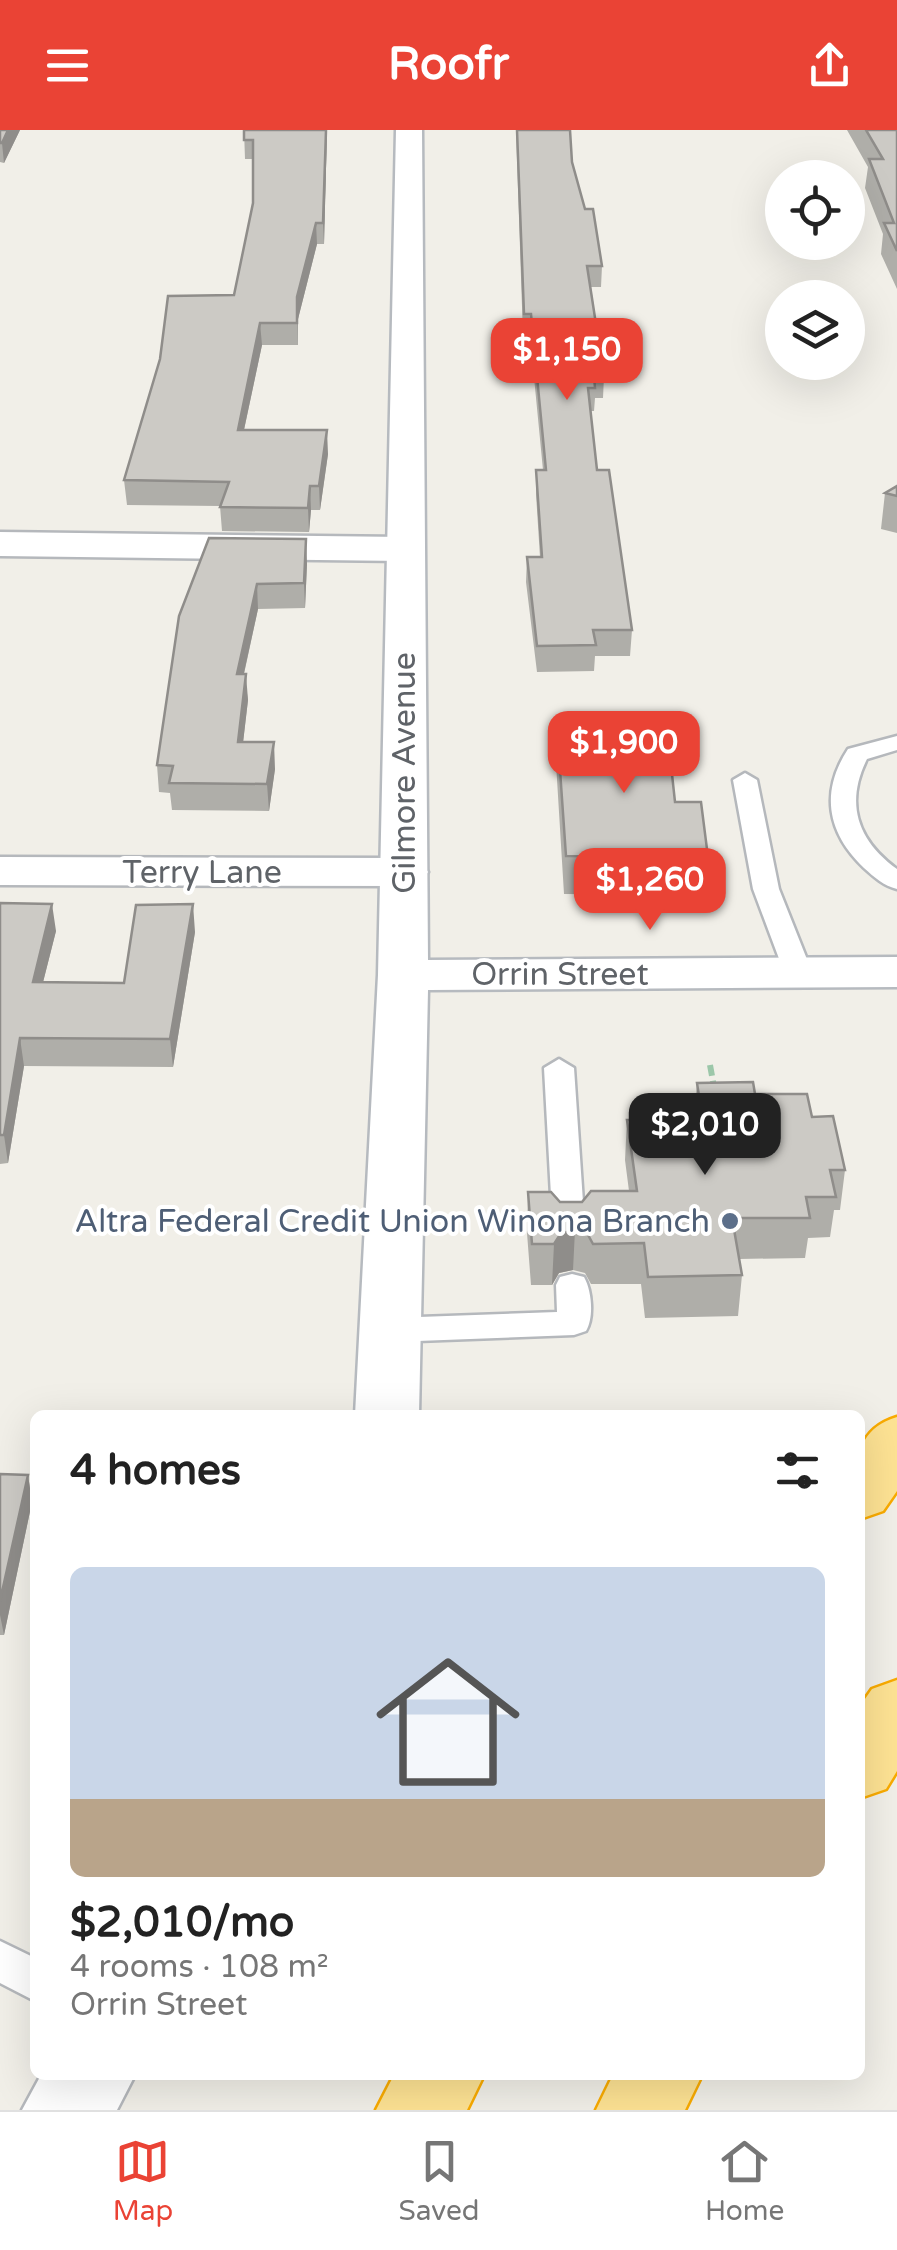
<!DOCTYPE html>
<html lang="en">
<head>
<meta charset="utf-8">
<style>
  body { margin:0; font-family:"Varela Round",sans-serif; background:#f2f2f2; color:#222; height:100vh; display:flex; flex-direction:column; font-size:38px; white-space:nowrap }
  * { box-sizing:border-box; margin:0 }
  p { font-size:32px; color:#767676 }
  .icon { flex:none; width:55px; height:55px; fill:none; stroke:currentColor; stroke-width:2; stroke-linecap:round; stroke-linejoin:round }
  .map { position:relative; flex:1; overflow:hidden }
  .drawer { position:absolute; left:30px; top:1280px; width:835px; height:670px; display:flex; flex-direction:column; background:#fff; border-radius:15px; box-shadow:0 10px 40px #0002 }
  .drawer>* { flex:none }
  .tools { position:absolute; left:765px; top:30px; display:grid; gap:20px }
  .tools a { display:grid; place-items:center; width:100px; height:100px; border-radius:50%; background:#fff; box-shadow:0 10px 40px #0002; font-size:50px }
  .price { position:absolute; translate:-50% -85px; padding:0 22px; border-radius:20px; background:#ea4335; color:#fff; font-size:32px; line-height:65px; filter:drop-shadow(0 2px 5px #0008) }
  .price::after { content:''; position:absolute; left:50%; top:60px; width:30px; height:22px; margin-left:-15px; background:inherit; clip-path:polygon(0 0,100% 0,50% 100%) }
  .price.active { background:#222; color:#fff }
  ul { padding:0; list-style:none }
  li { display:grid; align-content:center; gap:20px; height:530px; padding:0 40px }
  li span { display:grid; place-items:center; height:310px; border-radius:15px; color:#555 }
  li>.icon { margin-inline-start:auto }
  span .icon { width:180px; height:180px; fill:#fffc; stroke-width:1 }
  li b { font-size:42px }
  h2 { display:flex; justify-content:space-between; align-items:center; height:120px; padding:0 40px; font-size:42px }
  header { display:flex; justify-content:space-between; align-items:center; height:130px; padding:0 40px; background:#ea4335; color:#fff; font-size:45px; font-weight:700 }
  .menu { display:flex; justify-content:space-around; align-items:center; height:140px; border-top:2px solid #e0e0e0; background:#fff; font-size:28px; color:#767676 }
  .menu a { display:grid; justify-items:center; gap:5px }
  .menu .active { color:#ea4335 }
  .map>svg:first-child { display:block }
</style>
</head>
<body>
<header><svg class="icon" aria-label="menu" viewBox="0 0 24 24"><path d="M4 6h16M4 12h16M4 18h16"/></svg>Roofr<svg class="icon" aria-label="share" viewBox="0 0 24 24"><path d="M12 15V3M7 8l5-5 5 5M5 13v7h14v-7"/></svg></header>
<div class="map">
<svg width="897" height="1980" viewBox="0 0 897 1980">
  <rect width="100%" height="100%" fill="#f1efe8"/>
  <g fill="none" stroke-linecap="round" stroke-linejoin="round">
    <g stroke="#b5b8bc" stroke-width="5">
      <path id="lane" d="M 897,606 L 897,620 L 867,629 C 845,673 857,710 897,739 L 897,759 C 884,756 874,747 864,738 C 827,703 820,662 848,619 Z
        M 745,643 L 757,650 L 779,759 L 812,842 L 808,848 L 788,848 L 784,842 L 753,759 L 733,650 Z
        M 559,929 L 574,938 L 585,1102 L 580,1109 L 558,1109 L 553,1102 L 544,938 Z
        M 572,1144 L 584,1147 C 592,1161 594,1188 586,1201 L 574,1205 L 391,1212 L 379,1208 L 374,1200 L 379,1192 L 391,1188 L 557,1182 L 556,1155 L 560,1147 Z
        M 0,1811 L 35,1828 L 35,1871 L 0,1853 Z"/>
    </g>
    <g stroke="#b5b8bc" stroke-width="5">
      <path id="street" d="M 0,402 L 404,407 L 418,411 L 423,419 L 418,427 L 404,431 L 0,426 Z
        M 0,727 L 404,728 L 421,732 L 428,742 L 421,752 L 404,756 L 0,755 Z
        M 41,1945 L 135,1945 L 117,1980 L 22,1980 Z"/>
    </g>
    <g stroke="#b6babf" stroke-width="5">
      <path id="secondary" d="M 396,0 L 422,0 L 428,830 L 897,827 L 897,857 L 428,860 L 419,1285 L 355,1285 L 378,845 Z"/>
    </g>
    <g stroke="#f9ab00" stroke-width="5">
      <path id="highway" d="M 897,1287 L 897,1361 L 883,1381 L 860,1389 C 860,1344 846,1303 897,1287 Z
        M 897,1550 L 897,1641 L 886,1659 L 860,1668 L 860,1576 L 872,1559 Z
        M 394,1945 L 484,1945 L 467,1980 L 376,1980 Z
        M 613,1945 L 702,1945 L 685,1980 L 596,1980 Z"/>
    </g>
    <path stroke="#9cc7a9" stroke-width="6" stroke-dasharray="11 5" stroke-linecap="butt" d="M 710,935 L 714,957"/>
    <use href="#lane" fill="#fff" fill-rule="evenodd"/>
    <use href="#street" fill="#fff" fill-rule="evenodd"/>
    <use href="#secondary" fill="#fff" fill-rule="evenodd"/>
    <use href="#highway" fill="#fde293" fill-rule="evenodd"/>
  </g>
  <path fill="#afaea9" d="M 0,0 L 20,0 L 4,33 L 0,32 Z
    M 244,0 L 327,0 L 324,114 L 317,114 L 298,189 L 298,215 L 262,215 L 244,300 L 328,324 L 320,380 L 311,380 L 309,402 L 222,401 L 220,376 L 127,375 L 124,350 L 160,229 L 234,165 L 253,73 L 253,29 L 245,29 Z
    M 516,0 L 570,0 L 572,32 L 602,136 L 601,157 L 591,157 L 604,246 L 603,268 L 595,268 L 594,281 L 591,281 L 597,340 L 632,500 L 630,526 L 595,526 L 594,541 L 537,542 L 526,452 L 527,427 L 540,427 L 536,364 L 536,340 L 543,340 L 530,206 L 523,206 Z
    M 847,0 L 897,0 L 897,159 L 881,124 L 883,104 L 865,58 L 868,37 Z
    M 897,356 L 897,403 L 881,399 L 885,363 Z
    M 307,434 L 305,478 L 258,479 L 244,544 L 248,570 L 243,612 L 275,639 L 269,681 L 172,680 L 170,663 L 159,662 L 157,635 L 179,486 Z
    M 557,597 L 675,672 L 708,727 L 705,765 L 564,764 L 556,633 Z
    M 0,773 L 56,801 L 43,852 L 124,853 L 195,802 L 173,937 L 24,936 L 8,1033 L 0,1034 Z
    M 697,953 L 755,964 L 812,987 L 845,1040 L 840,1080 L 834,1080 L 830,1107 L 808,1108 L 805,1128 L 739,1129 L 742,1145 L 738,1186 L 645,1188 L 641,1154 L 591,1154 L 585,1143 L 573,1140 L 559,1143 L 552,1155 L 531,1155 L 527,1103 L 528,1062 L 560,1072 L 582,1072 L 629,1061 L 625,1030 L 627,990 L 644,990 L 645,967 L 696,966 Z
    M 0,1344 L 28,1345 L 32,1372 L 4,1505 L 0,1505 Z"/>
  <path fill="#8f8d8a" d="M 8,0 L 20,0 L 4,33 L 2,13 Z
    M 326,0 L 327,0 L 324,114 L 323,93 Z
    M 316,93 L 317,114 L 298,189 L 298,215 L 297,167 Z
    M 260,193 L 262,215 L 239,323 L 238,300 Z
    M 327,300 L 328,324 L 320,380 L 319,356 Z
    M 310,356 L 311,380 L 309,402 L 308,378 Z
    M 306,409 L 307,434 L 305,478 L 304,453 Z
    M 257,454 L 258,479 L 238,570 L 237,544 Z
    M 246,544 L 248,570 L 240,639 L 238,612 Z
    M 274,612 L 275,639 L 269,681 L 267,654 Z
    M 52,774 L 56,801 L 36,880 L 33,852 Z
    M 193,774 L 195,802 L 173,937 L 170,909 Z
    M 20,908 L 24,936 L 8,1033 L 4,1005 Z
    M 575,1100 L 573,1140 L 559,1143 L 552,1155 L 554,1114 L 561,1103 Z
    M 28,1345 L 32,1372 L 4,1505 L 0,1485 L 0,1471 Z"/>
  <path fill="#cccac5" stroke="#8f8d8a" stroke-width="2.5" d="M 0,0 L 8,0 L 2,13 L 0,13 Z
    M 244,0 L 326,0 L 323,93 L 316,93 L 297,167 L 297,193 L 260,193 L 238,300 L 327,300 L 319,356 L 310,356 L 308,378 L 220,377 L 229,352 L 124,350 L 160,229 L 168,166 L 234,165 L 253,73 L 253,10 L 244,10 Z
    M 517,0 L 570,0 L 572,32 L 585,79 L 593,79 L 602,136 L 587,136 L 604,246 L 594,246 L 595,258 L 588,258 L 597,340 L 609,340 L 632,500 L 593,500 L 596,515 L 537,516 L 527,427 L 542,427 L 536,340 L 546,340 L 531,184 L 524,184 Z
    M 866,0 L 897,0 L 897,121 L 884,93 L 894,93 L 869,29 L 883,29 Z
    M 897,356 L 897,366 L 885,363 Z
    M 209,408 L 306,409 L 304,453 L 257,454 L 237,544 L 246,544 L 238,612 L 274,612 L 267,654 L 169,653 L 173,636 L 157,635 L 179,486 Z
    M 557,597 L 667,598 L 675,672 L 701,672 L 708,727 L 566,726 Z
    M 0,773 L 52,774 L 33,852 L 124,853 L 136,775 L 193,774 L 170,909 L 20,908 L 4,1005 L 0,1005 Z
    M 753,952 L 755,964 L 807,964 L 812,987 L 833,986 L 845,1040 L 830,1040 L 836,1067 L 806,1067 L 810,1088 L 732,1088 L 742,1145 L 648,1147 L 644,1113 L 593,1114 L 587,1103 L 575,1100 L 561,1103 L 554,1114 L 532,1114 L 528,1062 L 551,1062 L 560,1072 L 582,1072 L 591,1061 L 637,1061 L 627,990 L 648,990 L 645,967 L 699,966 L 697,953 Z
    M 0,1344 L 28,1345 L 0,1471 Z"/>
  <circle fill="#5c6f8a" stroke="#fff" stroke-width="4" cx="730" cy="1091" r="10"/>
  <g text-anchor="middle" stroke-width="8" stroke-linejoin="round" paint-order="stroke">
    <g font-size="32" fill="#5f6368" stroke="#fff">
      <text transform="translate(404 643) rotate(-90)" y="11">Gilmore Avenue</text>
      <text x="202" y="753">Terry Lane</text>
      <text x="560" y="855">Orrin Street</text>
    </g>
    <g font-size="32" fill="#4e5e75" stroke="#fff" text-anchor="end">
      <text x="710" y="1102">Altra Federal Credit Union Winona Branch</text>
    </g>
  </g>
</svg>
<div class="tools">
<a><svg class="icon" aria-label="locate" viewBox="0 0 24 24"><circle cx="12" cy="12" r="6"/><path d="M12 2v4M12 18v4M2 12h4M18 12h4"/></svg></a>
<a><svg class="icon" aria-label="layers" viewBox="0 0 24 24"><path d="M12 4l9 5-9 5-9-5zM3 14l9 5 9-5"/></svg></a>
</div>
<b class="price" style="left:567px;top:273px">$1,150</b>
<b class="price" style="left:624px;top:666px">$1,900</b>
<b class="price" style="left:650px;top:803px">$1,260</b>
<b class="price active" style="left:705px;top:1048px">$2,010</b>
<section class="drawer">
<h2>4 homes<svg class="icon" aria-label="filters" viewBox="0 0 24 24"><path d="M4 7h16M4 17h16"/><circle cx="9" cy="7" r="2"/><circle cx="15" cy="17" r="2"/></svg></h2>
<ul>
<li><span style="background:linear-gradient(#c9d6e8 75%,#b9a48a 0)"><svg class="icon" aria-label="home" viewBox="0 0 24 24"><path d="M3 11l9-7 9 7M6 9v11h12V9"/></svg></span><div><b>$2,010/mo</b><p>4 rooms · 108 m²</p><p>Orrin Street</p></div></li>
</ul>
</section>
</div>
<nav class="menu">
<a class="active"><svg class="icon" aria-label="map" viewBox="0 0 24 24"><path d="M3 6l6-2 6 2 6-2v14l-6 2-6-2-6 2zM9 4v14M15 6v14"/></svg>Map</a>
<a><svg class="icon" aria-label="saved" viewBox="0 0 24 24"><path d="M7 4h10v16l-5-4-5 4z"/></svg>Saved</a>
<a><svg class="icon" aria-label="home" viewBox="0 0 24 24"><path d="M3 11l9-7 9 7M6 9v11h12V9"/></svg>Home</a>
</nav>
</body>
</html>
